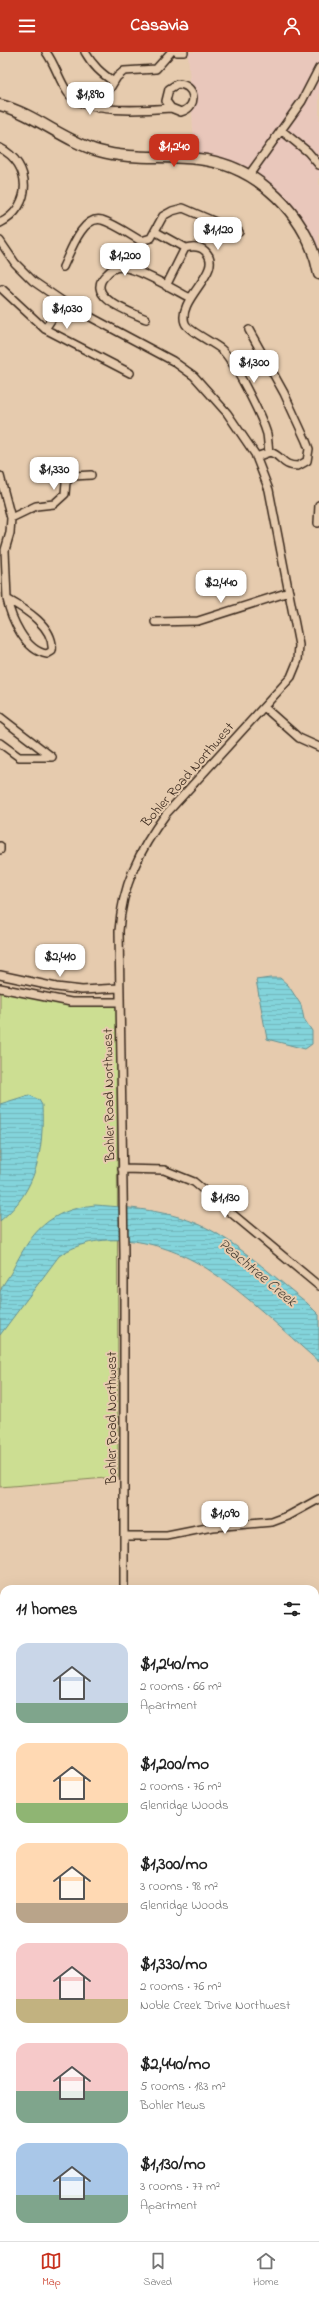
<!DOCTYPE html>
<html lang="en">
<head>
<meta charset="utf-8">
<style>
  body { margin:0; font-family:"Indie Flower",sans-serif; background:#f6f6f6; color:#222; height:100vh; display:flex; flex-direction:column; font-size:15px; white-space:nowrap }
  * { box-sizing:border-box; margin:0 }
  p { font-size:13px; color:#767676 }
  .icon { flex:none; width:22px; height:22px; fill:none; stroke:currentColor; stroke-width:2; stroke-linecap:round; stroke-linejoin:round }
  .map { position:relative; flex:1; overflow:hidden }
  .drawer { position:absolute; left:0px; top:1533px; width:319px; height:656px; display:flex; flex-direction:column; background:#fff; border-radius:12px 12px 0 0; box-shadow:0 4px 16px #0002 }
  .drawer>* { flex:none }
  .price { position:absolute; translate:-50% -34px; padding:0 9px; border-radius:8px; background:#fff; color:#222; font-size:13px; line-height:26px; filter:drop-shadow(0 1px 2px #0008) }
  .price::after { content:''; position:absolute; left:50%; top:24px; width:12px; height:9px; margin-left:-6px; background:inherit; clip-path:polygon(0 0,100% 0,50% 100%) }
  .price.active { background:#c8321e; color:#fff }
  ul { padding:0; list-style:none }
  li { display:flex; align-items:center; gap:12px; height:100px; padding:0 16px }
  li span { display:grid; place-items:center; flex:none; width:112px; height:80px; border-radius:12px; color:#555 }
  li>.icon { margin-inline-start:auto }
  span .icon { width:48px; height:48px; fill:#fffc; stroke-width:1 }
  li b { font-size:17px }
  h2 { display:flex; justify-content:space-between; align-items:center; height:48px; padding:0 16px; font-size:17px }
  header { display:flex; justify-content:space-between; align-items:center; height:52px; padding:0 16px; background:#c8321e; color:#fff; font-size:18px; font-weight:800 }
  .dock { display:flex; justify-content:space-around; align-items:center; height:56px; border-top:1px solid #e0e0e0; background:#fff; font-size:11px; color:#767676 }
  .dock a { display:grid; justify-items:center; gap:2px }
  .dock .active { color:#c8321e }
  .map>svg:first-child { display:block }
</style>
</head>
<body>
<header><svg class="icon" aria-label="menu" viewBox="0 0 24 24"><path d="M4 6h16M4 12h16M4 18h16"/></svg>Casavia<svg class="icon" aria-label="person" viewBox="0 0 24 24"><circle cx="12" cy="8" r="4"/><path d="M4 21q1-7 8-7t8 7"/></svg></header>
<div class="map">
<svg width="319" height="2189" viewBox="0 0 319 2189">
  <defs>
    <pattern id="water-rules" width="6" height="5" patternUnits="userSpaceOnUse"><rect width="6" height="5" fill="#83d4db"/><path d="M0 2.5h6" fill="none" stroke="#72b6bc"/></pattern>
  </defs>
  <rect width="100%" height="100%" fill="#e6cbae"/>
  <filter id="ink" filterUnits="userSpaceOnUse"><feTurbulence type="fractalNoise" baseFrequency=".025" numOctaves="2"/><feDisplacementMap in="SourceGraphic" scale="8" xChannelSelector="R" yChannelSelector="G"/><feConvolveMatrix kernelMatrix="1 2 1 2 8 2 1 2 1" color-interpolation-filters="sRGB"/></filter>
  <g filter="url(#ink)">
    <path fill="#e9c7bb" d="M 188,0 L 319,0 L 319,215 L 292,160 L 253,125 L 195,107 Z"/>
    <path fill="#ccde92" stroke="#848458" d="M 0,940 L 117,952 L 118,1425 L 0,1435 Z"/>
    <path fill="url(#water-rules)" stroke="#66908f" d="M 270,926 L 280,926 L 288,933 L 301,953 L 304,967 L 312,979 L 312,992 L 305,997 L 267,987 L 256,928 Z
      M 29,1043 L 39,1048 L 42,1053 C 44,1098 37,1139 0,1169 L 0,1052 Z
      M 95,1153 C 136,1156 179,1159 216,1181 C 245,1198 278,1228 306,1250 L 319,1263 L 319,1310 C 282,1278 247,1242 206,1216 C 165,1190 102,1174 59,1204 L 0,1283 C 0,1270 0,1252 0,1240 C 2,1233 8,1226 12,1219 C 31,1180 49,1158 95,1153 Z"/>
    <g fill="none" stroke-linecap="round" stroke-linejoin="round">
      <g stroke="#3b2a1e" stroke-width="10">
        <path id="street" d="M 46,0 C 55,12 59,28 68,41 C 83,63 146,58 171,56 L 181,60 C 199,55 196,32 177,32 L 169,37 L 166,49 L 171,56
          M 85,0 C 93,14 101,21 114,30
          M 177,0 L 184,0
          M 98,56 L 117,25 L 124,19 L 156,17 L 171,0
          M 281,78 L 308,100 L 319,113
          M 0,96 C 32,112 33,155 0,171
          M 249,123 L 302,49 L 319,16
          M 156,180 L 185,196
          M 0,189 L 15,211 L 33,229 L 68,253 L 173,309 L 194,324 L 227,361 L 255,402 L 269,438 L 299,593 L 298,608 L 291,625 L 166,762 C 139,798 122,834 119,879 L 124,1201 L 124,1537
          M 63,215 C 70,201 82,163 102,168 C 115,172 129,182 141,189 L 151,186 L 163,164 L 172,159 L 183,156 L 239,180
          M 166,234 L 185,196 C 192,194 199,193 205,199 C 226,218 176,247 185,271 C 187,278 214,291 221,297 C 234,308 262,365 267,382 C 268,388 268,394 269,400
          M 2,237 L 45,277 L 130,321
          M 146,267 C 130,260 82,244 107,222 C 112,216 118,214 126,216 C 141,218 175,238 190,246
          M 45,277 L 63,250
          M 249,278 L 284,341 L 306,389 L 309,397 L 307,409 L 298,414 C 281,414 283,404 270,400 L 256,405
          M 0,424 L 11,466 L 10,481 L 5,498 L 7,547 C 25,557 55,575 52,599 L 47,602 C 25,599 11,566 7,547
          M 11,466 L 36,454 L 54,452 L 65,442 L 66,430 L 73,424 L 91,423
          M 318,471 L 319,453
          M 155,570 L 198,569 L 289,540
          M 264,655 L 299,686 L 319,695
          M 0,665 L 52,705 L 19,705 L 0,691
          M 0,794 L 0,798
          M 0,923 L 56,935 L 82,938 L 119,936
          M 0,936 L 71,950 L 120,950
          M 122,1117 L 164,1118 L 194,1130 L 319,1234
          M 124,1484 L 167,1484 L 212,1475 L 272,1470 L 288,1464 L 319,1447
          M 315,1644 L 319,1643
          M 0,1664 L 4,1664
          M 315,1792 L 319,1789
          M 315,1949 L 319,1949
          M 315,1972 L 319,1972"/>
      </g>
      <g stroke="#3b2a1e" stroke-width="13">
        <path id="secondary" d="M 0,53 C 35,62 64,89 99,99 C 130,108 165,103 198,107 C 258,113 308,164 319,222
          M 0,2054 L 4,2054
          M 300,2185 L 303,2189"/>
      </g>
      <use href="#street" stroke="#e6cbae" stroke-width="7"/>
      <use href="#secondary" stroke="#e6cbae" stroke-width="10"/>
    </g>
  </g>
  <g text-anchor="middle" stroke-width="4" stroke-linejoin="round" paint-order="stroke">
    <g font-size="14" fill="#3b2a1e" stroke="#e6cbae">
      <text transform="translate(187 722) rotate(-49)" y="5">Bohler Road Northwest</text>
      <text transform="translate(108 1043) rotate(-91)" y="5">Bohler Road Northwest</text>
      <text transform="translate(111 1366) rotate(-90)" y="5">Bohler Road Northwest</text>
    </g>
    <g font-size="15" font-style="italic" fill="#423b31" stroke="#e6cbae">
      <text transform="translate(258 1220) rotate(40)" y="5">Peachtree Creek</text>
    </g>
  </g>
</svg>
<b class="price" style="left:90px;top:64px">$1,890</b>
<b class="price active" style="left:174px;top:116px">$1,240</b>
<b class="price" style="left:218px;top:199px">$1,120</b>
<b class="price" style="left:125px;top:225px">$1,200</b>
<b class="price" style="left:67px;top:278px">$1,030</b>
<b class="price" style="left:254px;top:332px">$1,300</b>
<b class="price" style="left:54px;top:439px">$1,330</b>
<b class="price" style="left:221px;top:552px">$2,440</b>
<b class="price" style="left:60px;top:926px">$2,410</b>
<b class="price" style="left:225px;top:1167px">$1,130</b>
<b class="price" style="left:225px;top:1483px">$1,090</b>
<section class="drawer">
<h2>11 homes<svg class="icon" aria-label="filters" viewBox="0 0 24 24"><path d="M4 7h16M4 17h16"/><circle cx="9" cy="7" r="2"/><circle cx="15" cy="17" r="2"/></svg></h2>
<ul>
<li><span style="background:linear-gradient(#c9d6e8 75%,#7fa58c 0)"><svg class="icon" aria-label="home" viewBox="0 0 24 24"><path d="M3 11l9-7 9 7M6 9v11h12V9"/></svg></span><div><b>$1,240/mo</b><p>2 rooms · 66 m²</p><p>Apartment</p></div></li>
<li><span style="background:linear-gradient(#ffd9b3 75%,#8fb573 0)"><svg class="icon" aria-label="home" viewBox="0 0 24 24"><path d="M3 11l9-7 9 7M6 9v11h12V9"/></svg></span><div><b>$1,200/mo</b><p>2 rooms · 76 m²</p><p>Glenridge Woods</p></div></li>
<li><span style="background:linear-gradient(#ffd9b3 75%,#b9a48a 0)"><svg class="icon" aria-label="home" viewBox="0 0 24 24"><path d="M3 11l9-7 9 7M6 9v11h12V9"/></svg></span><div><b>$1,300/mo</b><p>3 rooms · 98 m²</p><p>Glenridge Woods</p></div></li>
<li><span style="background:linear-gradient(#f6c9c9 70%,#c2b280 0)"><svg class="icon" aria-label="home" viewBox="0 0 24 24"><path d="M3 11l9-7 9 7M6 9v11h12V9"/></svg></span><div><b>$1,330/mo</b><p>2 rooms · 76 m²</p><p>Noble Creek Drive Northwest</p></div></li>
<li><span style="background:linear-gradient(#f6c9c9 60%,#7fa58c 0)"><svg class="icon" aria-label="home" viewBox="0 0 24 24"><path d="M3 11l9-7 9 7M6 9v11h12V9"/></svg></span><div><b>$2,440/mo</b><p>5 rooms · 183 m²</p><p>Bohler Mews</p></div></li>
<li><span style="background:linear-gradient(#a9c7e8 65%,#7fa58c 0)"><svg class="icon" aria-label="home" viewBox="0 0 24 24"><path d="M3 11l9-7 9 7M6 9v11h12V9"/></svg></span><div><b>$1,130/mo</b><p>3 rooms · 77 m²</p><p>Apartment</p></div></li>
</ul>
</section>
</div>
<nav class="dock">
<a class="active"><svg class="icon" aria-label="map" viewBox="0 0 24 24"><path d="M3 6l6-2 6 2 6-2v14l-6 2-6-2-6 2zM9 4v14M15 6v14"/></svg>Map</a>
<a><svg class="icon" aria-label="saved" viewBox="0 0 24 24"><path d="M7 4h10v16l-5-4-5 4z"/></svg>Saved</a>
<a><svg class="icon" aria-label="home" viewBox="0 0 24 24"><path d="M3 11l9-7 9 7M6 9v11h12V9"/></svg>Home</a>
</nav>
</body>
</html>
